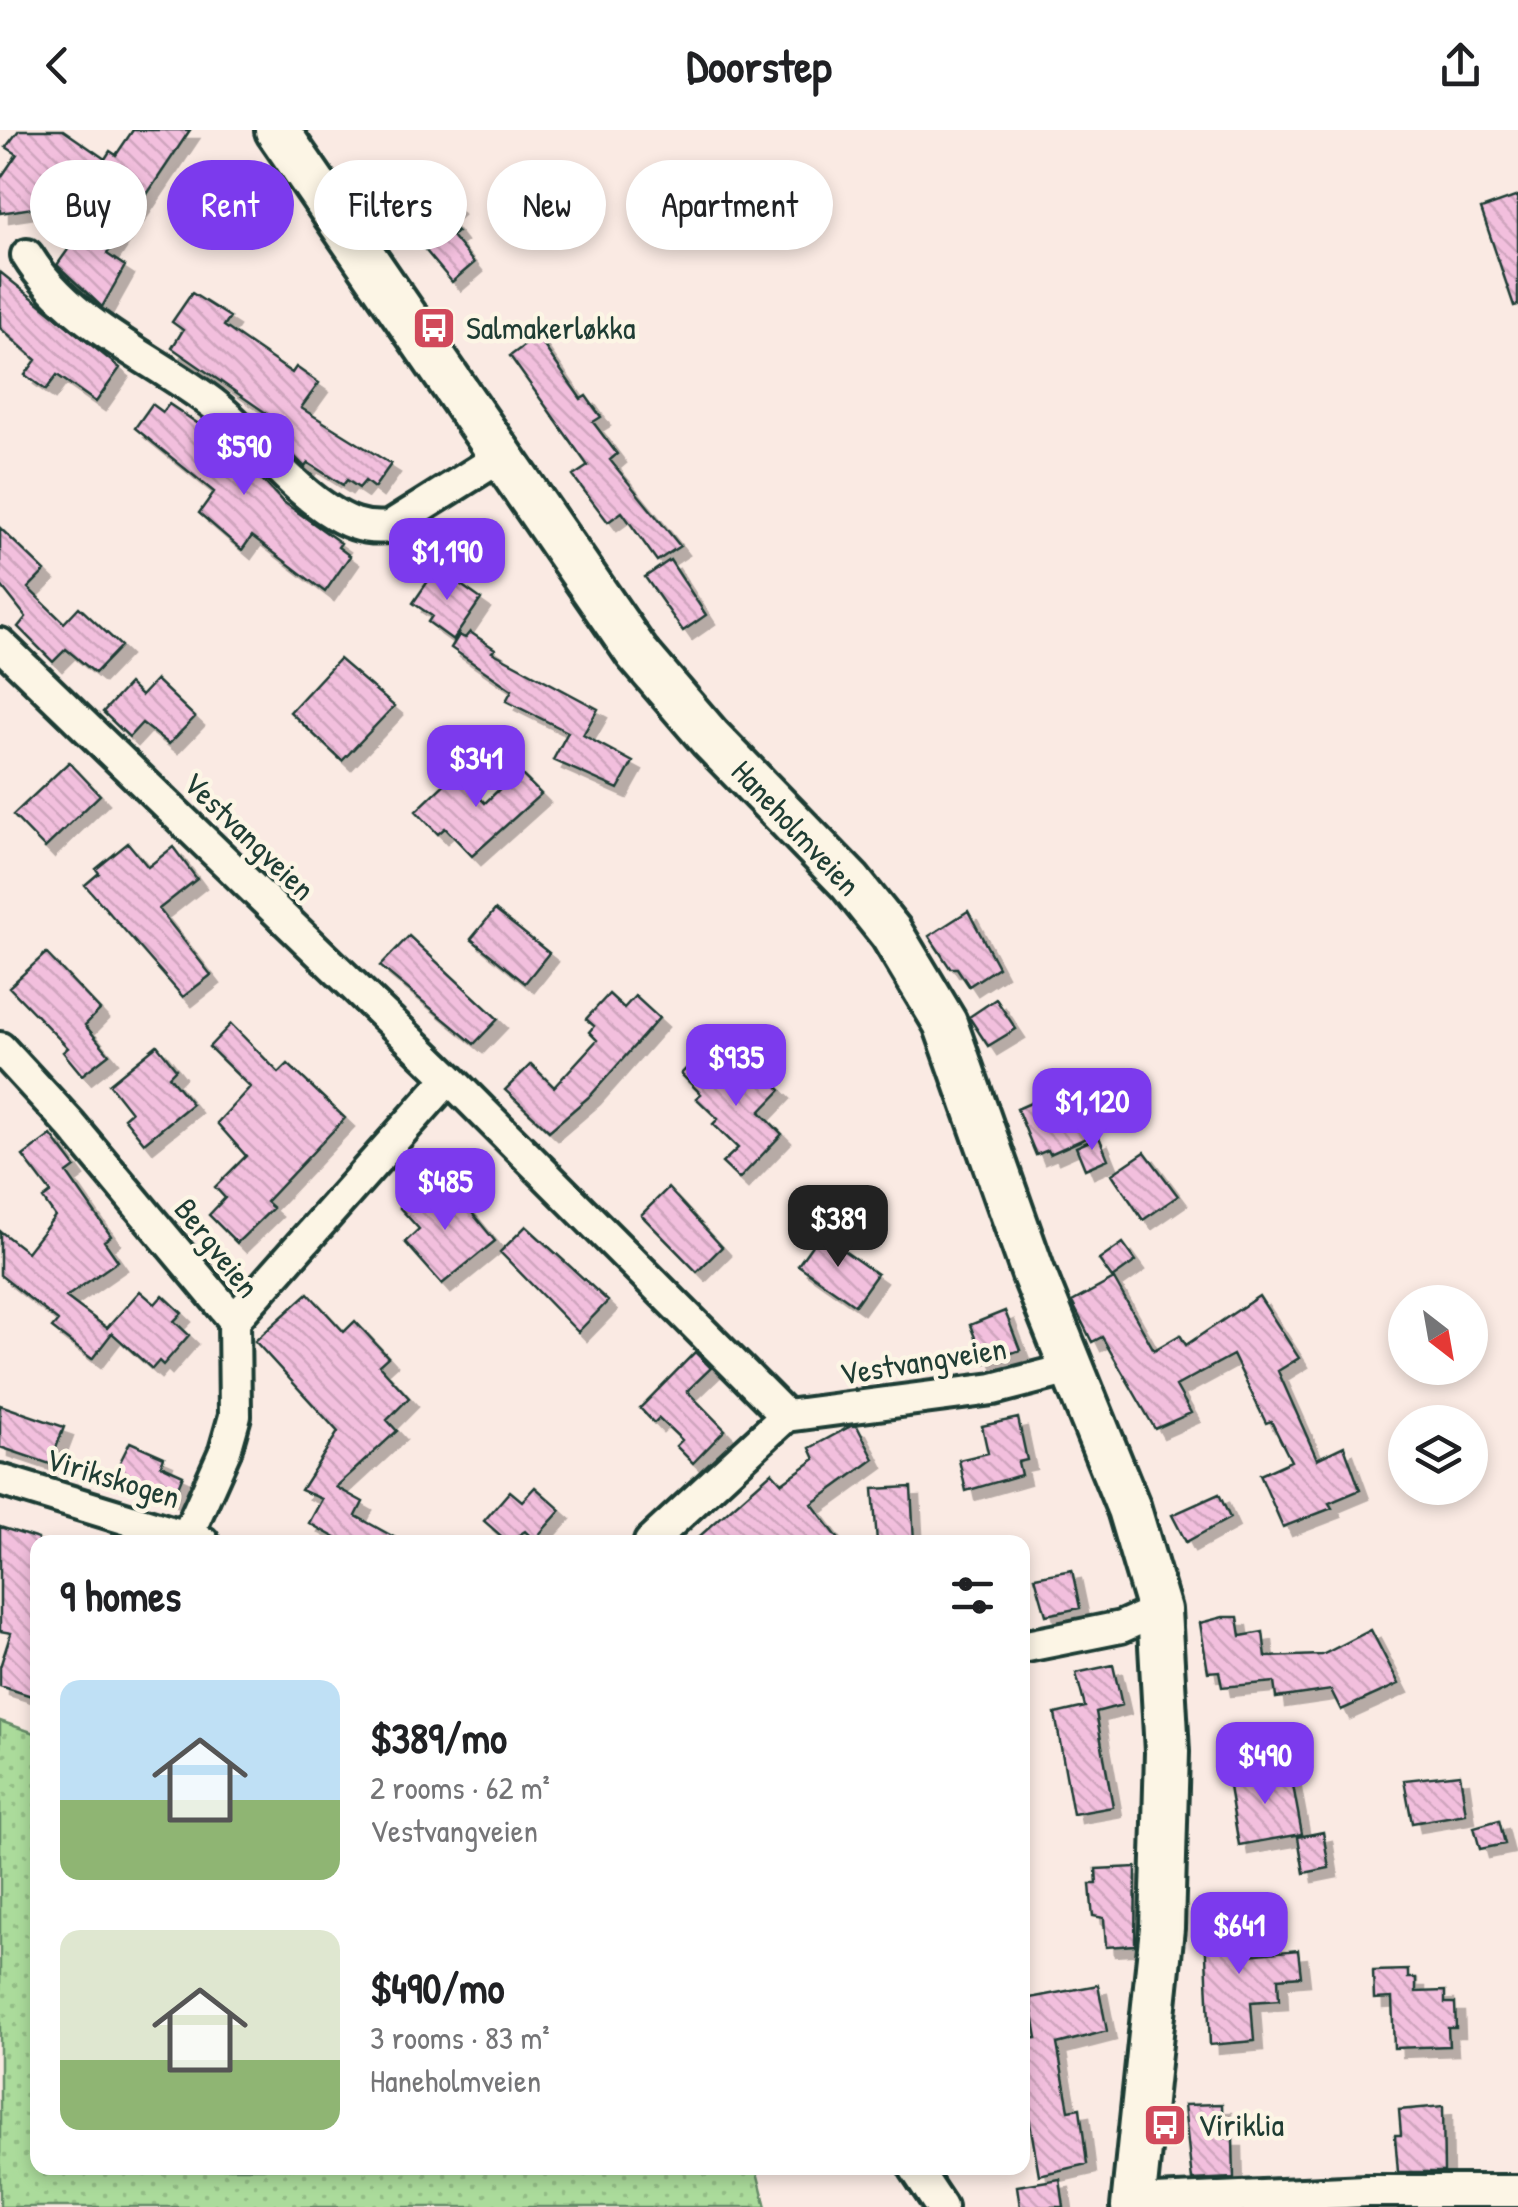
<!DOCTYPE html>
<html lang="en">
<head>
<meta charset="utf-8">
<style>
  body { margin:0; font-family:"Patrick Hand",sans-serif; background:#f6f6f6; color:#202124; height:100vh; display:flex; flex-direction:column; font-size:38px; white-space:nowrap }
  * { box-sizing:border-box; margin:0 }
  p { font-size:32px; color:#757577 }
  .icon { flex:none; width:55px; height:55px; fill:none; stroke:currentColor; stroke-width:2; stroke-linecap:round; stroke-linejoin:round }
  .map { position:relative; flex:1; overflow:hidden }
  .panel { position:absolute; left:30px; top:1405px; width:1000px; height:640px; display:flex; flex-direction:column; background:#fff; border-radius:20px; box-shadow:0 5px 15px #0003 }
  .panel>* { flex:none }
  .guide { position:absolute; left:30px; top:30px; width:1000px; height:90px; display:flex; gap:20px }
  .needle { width:65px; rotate:149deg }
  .fabs { position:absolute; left:1388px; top:1155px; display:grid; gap:20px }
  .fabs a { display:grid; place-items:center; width:100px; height:100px; border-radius:50%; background:#fff; box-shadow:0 5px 15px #0003; font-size:50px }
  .price { position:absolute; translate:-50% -85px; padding:0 22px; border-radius:20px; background:#7c3aed; color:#fff; font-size:32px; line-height:65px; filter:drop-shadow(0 2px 5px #0008) }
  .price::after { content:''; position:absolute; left:50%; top:60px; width:30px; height:22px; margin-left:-15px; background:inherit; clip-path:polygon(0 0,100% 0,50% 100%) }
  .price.on { background:#222; color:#fff }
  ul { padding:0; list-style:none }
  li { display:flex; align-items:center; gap:30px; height:250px; padding:0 30px }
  li span { display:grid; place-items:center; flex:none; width:280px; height:200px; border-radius:20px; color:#555 }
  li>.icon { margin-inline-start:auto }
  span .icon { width:120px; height:120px; fill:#fffc; stroke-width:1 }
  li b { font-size:42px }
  h2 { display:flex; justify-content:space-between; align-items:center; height:120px; padding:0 30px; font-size:42px }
  .tag { padding:0 35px; border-radius:45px; background:#fff; box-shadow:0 5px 15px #0003; font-size:35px; line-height:90px }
  .tag.on { background:#7c3aed; color:#fff }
  header { display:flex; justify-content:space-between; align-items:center; height:130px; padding:0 30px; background:#fff; font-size:45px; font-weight:700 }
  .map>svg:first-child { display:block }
</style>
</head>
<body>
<header><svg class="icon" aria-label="back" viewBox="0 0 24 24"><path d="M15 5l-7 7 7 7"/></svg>Doorstep<svg class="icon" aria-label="share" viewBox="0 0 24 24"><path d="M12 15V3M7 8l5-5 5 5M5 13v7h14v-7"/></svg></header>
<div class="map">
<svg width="1518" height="2077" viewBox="0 0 1518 2077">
  <defs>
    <pattern id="park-dots" width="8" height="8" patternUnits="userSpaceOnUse" patternTransform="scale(2.5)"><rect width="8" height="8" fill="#abdb9b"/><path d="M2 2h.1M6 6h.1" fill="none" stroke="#93bd86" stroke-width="1.8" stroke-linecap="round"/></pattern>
    <pattern id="building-back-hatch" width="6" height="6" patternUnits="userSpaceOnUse" patternTransform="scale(2.5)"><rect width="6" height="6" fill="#f2bfdd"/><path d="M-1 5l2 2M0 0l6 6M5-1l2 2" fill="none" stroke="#cfa5be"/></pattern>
    <filter id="shadow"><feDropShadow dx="9" dy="9" stdDeviation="0" flood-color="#0004"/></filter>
  </defs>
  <rect width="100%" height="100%" fill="#faeae3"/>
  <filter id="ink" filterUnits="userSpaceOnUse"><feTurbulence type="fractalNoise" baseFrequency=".01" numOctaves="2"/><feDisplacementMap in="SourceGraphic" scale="20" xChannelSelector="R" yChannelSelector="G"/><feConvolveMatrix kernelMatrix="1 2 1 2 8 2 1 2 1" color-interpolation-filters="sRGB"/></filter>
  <g filter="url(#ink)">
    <path fill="url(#park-dots)" stroke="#658c68" stroke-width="2.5" d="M 0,1591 L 37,1604 L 38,2038 L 756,2038 L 766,2077 L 0,2077 Z"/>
    <path fill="url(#building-back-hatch)" stroke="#1f3d34" stroke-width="2.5" filter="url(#shadow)" d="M 19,0 L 63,0 L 105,29 L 110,21 L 116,25 L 133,0 L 190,0 L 107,124 L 125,136 L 102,177 L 57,135 L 77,107 L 68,101 L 71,97 L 39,77 L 0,83 L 0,49 L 17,24 L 6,17 Z
      M 414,49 L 424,61 L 435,53 L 454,76 L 444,85 L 457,102 L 452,106 L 474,133 L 452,152 L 385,72 Z
      M 1518,66 L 1518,175 L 1514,176 L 1481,79 Z
      M 0,142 L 120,238 L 96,272 L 57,245 L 46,260 L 25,245 L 36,230 L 0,198 Z
      M 192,163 L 230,187 L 224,196 L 292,243 L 296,237 L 319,253 L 301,278 L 391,334 L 374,358 L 365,351 L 359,358 L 347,350 L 343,355 L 308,333 L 305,337 L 260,291 L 266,283 L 172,218 L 183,200 L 172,192 Z
      M 537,206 L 581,269 L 586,266 L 601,287 L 593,292 L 617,324 L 610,330 L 680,416 L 657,431 L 622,382 L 608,392 L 573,346 L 588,336 L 510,226 Z
      M 152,274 L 163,282 L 169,274 L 231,316 L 282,371 L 341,413 L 338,417 L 350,426 L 325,462 L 252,406 L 242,420 L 199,383 L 214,362 L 135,298 Z
      M 0,398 L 45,441 L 28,458 L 64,493 L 79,477 L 121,516 L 95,543 L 66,519 L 53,532 L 18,497 L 26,487 L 0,454 Z
      M 670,430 L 706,485 L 683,501 L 645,447 Z
      M 437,438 L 481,469 L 453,510 L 428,492 L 432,486 L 413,473 Z
      M 470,502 L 495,519 L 492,522 L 598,579 L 583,605 L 633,632 L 618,659 L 553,630 L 568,602 L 506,571 L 512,560 L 451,518 L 459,505 L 465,508 Z
      M 339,529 L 394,576 L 342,631 L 290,582 Z
      M 156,550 L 195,587 L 169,614 L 142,593 L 129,607 L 103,582 L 129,554 L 141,566 Z
      M 69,632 L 100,665 L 45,718 L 13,685 Z
      M 518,641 L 541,664 L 472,726 L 445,698 L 438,704 L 416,681 L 456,643 L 485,673 Z
      M 128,713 L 148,737 L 173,717 L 197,749 L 159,779 L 211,845 L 183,867 L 85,755 L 99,743 L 96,739 Z
      M 495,780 L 549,823 L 525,853 L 471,809 Z
      M 968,781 L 998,837 L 969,856 L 957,838 L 950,838 L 929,806 Z
      M 409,806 L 498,889 L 474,914 L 380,836 Z
      M 46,823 L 100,880 L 85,895 L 109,924 L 82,945 L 63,922 L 68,918 L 9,857 Z
      M 609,864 L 624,878 L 635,866 L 659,888 L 591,965 L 549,1001 L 505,960 L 531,934 L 554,957 L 597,910 L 589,902 L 594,896 L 586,889 Z
      M 996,869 L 1016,899 L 988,916 L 969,887 Z
      M 231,894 L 279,943 L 288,934 L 345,988 L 266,1072 L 273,1078 L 237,1113 L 209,1085 L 225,1068 L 215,1057 L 246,1026 L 217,993 L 250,957 L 209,917 Z
      M 157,915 L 176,939 L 169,946 L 192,974 L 144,1013 L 124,988 L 131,982 L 109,954 Z
      M 706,918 L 743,955 L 759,939 L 781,960 L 760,982 L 782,1004 L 739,1049 L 722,1033 L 738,1018 L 713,994 L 718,989 L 696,968 L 701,964 L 681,944 Z
      M 1049,965 L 1055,978 L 1077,969 L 1093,1005 L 1050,1024 L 1048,1020 L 1036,1025 L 1017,979 Z
      M 51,1005 L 75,1037 L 67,1043 L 111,1106 L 104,1111 L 118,1131 L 66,1167 L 107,1198 L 140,1161 L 155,1174 L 163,1165 L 182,1183 L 174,1191 L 189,1205 L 163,1235 L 159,1231 L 152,1239 L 112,1203 L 92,1229 L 52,1198 L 58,1191 L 0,1145 L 0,1101 L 27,1122 L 55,1086 L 43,1069 L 51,1063 L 23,1026 Z
      M 1099,1007 L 1108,1029 L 1085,1039 L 1076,1017 Z
      M 1145,1022 L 1178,1066 L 1143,1090 L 1112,1044 Z
      M 427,1054 L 444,1073 L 455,1062 L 495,1111 L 442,1154 L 405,1112 L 419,1099 L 400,1078 Z
      M 668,1058 L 722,1117 L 697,1142 L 641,1085 Z
      M 526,1096 L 608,1171 L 578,1202 L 500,1122 Z
      M 820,1104 L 877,1144 L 855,1175 L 798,1135 Z
      M 1123,1113 L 1136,1131 L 1112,1148 L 1099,1130 Z
      M 1114,1149 L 1154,1220 L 1180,1205 L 1186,1215 L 1259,1166 L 1299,1228 L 1278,1241 L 1317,1329 L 1344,1316 L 1360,1360 L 1329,1373 L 1332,1378 L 1283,1397 L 1260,1345 L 1291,1331 L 1271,1291 L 1266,1293 L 1233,1225 L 1176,1256 L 1191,1283 L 1155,1299 L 1102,1207 L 1092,1212 L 1072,1172 Z
      M 308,1163 L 344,1202 L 355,1191 L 388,1227 L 379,1235 L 409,1268 L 387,1290 L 397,1301 L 336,1357 L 363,1372 L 356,1386 L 403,1412 L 343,1412 L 309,1393 L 322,1369 L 301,1360 L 338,1302 L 255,1211 Z
      M 1005,1181 L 1020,1220 L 985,1233 L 970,1195 Z
      M 695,1222 L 711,1238 L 687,1261 L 725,1300 L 693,1333 L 676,1316 L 682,1310 L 659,1288 L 654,1293 L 640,1278 Z
      M 0,1275 L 64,1297 L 50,1334 L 0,1317 Z
      M 1018,1288 L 1027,1330 L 1018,1332 L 1021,1345 L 966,1361 L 959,1330 L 988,1323 L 982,1296 Z
      M 851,1296 L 857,1296 L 874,1329 L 812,1374 L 841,1412 L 693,1412 L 772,1342 L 782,1353 L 815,1329 L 810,1318 Z
      M 130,1312 L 164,1327 L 161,1335 L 183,1345 L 173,1369 L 114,1344 Z
      M 535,1357 L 561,1380 L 534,1410 L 525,1401 L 508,1412 L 484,1391 L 510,1361 L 522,1371 Z
      M 911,1357 L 914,1412 L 877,1412 L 873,1359 Z
      M 1219,1364 L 1230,1388 L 1186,1412 L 1172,1385 Z
      M 0,1397 L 38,1409 L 38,1568 L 0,1556 L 0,1537 L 11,1503 L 0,1501 Z
      M 1072,1440 L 1080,1478 L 1046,1485 L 1035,1447 Z
      M 1223,1487 L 1238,1487 L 1241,1506 L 1263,1502 L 1266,1527 L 1322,1525 L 1371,1500 L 1399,1554 L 1341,1580 L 1331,1560 L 1276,1568 L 1274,1552 L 1222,1557 L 1219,1541 L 1208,1542 L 1200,1493 Z
      M 1113,1535 L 1122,1575 L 1096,1582 L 1113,1677 L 1073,1684 L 1055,1584 L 1085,1577 L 1076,1543 Z
      M 1290,1639 L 1302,1704 L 1239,1715 L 1228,1651 Z
      M 1460,1644 L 1466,1684 L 1412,1693 L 1404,1650 Z
      M 1499,1690 L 1505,1714 L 1480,1719 L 1474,1697 Z
      M 1323,1702 L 1329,1738 L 1304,1743 L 1298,1707 Z
      M 1136,1737 L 1135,1815 L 1106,1817 L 1104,1788 L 1093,1786 L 1092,1778 L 1090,1754 L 1097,1754 L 1096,1739 Z
      M 1240,1778 L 1248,1825 L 1298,1820 L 1301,1846 L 1278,1848 L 1279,1870 L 1251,1872 L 1254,1911 L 1210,1915 L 1204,1780 Z
      M 1408,1840 L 1408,1848 L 1416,1848 L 1416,1862 L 1445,1861 L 1445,1873 L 1455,1873 L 1456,1898 L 1448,1898 L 1449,1916 L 1394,1918 L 1392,1868 L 1374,1869 L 1373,1841 Z
      M 1098,1855 L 1107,1901 L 1057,1914 L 1069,1980 L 1080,1978 L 1087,2034 L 1039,2045 L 1022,1947 L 1022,1910 L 1037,1908 L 1030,1868 Z
      M 1222,1974 L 1223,2008 L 1233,2008 L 1234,2048 L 1192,2050 L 1184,1975 Z
      M 1443,1976 L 1444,2042 L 1398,2042 L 1395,2005 L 1401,2005 L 1399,1980 Z
      M 1060,2049 L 1064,2077 L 1020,2077 L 1017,2056 Z"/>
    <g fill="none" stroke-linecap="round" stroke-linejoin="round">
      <g stroke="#1f3d34" stroke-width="38">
        <path id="street" d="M 27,125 C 69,194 149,225 212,273 C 253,305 281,348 325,378 C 346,392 363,400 389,397 L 502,326
          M 0,514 L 449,948 L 786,1286 L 650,1412
          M 0,918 L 71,995 L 234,1190 L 235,1286 L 225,1321 L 187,1406
          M 234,1190 L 449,948
          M 786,1286 L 993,1259 L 1070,1239
          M 0,1350 L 203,1412
          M 1022,1517 L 1121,1497 L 1159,1480
          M 915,2038 L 941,2077
          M 1134,2072 L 1366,2061 L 1518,2061"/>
      </g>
      <g stroke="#1f3d34" stroke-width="50">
        <path id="secondary" d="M 277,0 L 637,523 L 710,608 L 850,752 L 891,803 L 945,893 L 1033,1142 L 1129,1379 L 1159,1480 L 1167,1622 L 1162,1798 L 1133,2077"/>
      </g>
      <use href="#street" stroke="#fcf5e5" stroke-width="30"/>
      <use href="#secondary" stroke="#fcf5e5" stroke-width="42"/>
    </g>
  </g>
  <defs>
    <g id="bus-square" transform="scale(2.25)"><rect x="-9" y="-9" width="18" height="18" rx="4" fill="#d1495b" stroke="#fcf5e5"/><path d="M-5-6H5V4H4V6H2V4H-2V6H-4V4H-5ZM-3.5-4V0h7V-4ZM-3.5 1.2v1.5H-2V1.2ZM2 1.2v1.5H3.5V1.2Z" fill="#fff"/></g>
  </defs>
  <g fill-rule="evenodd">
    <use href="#bus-square" x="434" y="198"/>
    <use href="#bus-square" x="1165" y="1995"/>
  </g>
  <g text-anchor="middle" stroke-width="9" stroke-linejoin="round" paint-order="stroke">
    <g font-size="32" fill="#1f3d34" stroke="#fcf5e5" text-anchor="start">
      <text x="466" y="209">Salmakerløkka</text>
      <text x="1198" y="2006">Viriklia</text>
    </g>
    <g font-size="32" fill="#1f3d34" stroke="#fcf5e5">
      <text transform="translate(796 698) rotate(47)" y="11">Haneholmveien</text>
      <text transform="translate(249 706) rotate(44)" y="11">Vestvangveien</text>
      <text transform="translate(217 1118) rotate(52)" y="11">Bergveien</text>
      <text transform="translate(923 1231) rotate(-9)" y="11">Vestvangveien</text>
      <text transform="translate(113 1348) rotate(17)" y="11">Virikskogen</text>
    </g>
  </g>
</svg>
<div class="fabs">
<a><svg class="needle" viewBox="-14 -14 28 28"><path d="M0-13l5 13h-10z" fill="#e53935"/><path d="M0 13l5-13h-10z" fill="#757577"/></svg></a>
<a><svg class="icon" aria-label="layers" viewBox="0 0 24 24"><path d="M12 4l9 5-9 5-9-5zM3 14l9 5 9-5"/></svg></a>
</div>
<b class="price" style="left:244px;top:368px">$590</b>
<b class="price" style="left:447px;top:473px">$1,190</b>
<b class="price" style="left:476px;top:680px">$341</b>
<b class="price" style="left:736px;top:979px">$935</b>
<b class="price" style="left:1092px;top:1023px">$1,120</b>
<b class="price" style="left:445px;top:1103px">$485</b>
<b class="price on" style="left:838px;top:1140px">$389</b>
<b class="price" style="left:1265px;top:1677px">$490</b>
<b class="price" style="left:1239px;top:1847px">$641</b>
<div class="guide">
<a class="tag">Buy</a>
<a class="tag on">Rent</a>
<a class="tag">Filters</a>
<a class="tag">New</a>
<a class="tag">Apartment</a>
</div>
<section class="panel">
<h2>9 homes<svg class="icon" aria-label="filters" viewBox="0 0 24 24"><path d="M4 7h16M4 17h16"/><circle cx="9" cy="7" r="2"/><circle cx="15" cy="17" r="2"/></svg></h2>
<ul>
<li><span style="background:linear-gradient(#bfe0f5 60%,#8fb573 0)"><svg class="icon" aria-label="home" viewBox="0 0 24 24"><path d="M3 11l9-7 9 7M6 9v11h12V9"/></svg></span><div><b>$389/mo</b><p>2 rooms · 62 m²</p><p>Vestvangveien</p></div></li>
<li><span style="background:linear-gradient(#dfe7d0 65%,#8fb573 0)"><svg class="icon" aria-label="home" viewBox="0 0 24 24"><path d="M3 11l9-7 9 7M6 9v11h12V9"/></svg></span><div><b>$490/mo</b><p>3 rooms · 83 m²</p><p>Haneholmveien</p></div></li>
</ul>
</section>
</div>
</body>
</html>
